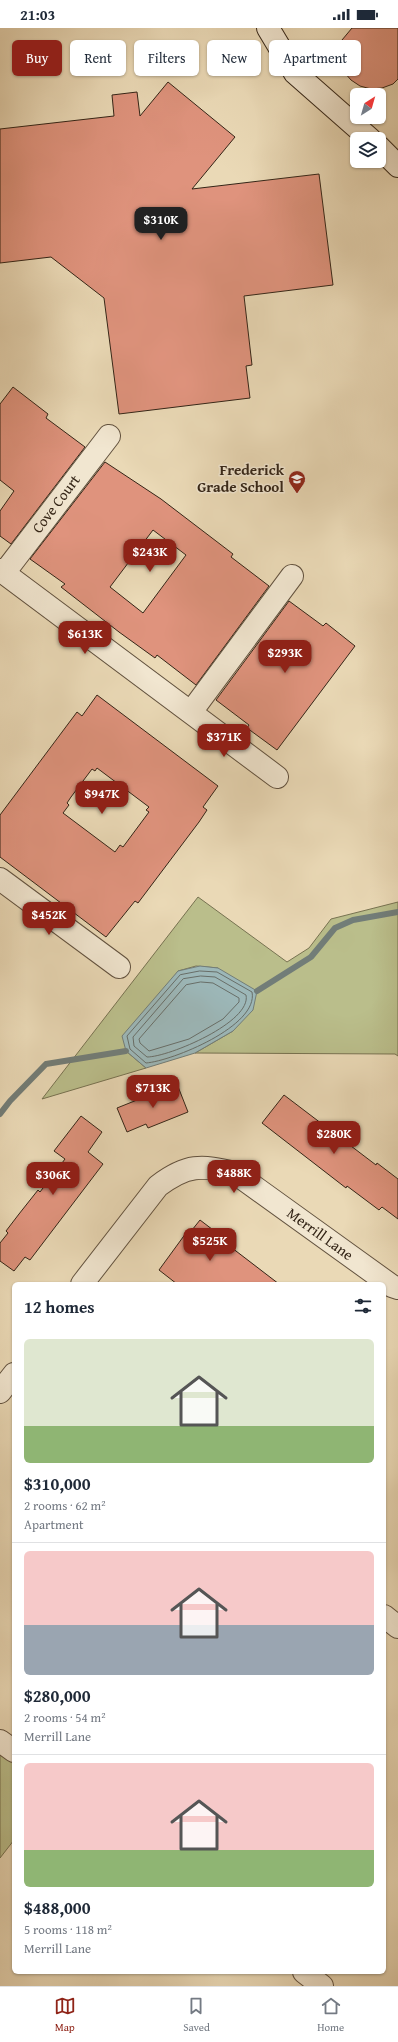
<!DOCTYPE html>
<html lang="en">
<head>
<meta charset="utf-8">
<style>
  body { margin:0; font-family:"Gentium Book Plus",serif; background:#f2f2f3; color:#1f2937; height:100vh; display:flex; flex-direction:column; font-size:15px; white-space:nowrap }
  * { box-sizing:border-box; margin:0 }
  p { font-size:13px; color:#747a83 }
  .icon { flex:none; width:22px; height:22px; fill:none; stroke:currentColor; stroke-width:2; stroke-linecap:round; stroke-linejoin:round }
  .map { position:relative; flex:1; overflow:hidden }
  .drawer { position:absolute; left:12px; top:1254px; width:374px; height:692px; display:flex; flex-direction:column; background:#fff; border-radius:6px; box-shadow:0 1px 3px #0004 }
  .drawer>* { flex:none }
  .top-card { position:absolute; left:12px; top:12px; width:374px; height:36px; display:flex; gap:8px }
  .needle { width:26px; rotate:37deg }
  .buttons { position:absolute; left:350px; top:60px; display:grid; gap:8px }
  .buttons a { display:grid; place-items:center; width:36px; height:36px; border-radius:6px; background:#fff; box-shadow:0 1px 3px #0004; font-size:20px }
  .price { position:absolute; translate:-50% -34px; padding:0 9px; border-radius:8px; background:#8f2418; color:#fff; font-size:13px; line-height:26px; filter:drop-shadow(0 1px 2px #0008) }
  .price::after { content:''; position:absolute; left:50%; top:24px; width:12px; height:9px; margin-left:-6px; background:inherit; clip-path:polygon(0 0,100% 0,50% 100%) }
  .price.current { background:#222; color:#fff }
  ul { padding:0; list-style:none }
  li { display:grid; align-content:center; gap:8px; height:212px; padding:0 12px }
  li+li { border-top:1px solid #e0e1e3 }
  li span { display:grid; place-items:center; height:124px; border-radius:6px; color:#555 }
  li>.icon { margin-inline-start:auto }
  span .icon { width:72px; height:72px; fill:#fffc; stroke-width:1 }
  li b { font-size:17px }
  h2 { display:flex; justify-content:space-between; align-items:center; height:48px; padding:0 12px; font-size:17px }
  .pill { padding:0 14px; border-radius:6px; background:#fff; box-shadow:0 1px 3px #0004; font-size:14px; line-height:36px }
  .pill.current { background:#8f2418; color:#fff }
  .status { display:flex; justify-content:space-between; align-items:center; height:28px; padding:0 20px; background:#fff; direction:ltr }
  .status svg { height:11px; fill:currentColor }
  .dock { display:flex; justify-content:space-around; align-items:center; height:56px; border-top:1px solid #e0e1e3; background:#fff; font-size:11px; color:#747a83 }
  .dock a { display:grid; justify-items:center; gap:2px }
  .dock .current { color:#8f2418 }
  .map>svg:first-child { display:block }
</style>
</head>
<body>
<div class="status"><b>21:03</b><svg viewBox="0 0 49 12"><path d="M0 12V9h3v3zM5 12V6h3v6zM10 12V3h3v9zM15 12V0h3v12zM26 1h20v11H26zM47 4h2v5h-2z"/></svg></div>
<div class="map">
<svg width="398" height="1958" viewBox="0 0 398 1958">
  <rect width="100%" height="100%" fill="#ead9b6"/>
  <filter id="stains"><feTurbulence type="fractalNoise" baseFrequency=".005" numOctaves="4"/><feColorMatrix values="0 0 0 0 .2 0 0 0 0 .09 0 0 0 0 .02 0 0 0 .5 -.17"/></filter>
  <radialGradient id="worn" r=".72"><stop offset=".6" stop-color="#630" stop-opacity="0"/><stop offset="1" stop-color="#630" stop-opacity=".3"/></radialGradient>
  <path fill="#babe8b" stroke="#777251" d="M 198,869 L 287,934 L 309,920 L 331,891 L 398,874 L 398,1028 L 395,1026 L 195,1025 L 233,1003 L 218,940 L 196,938 L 178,943 L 126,1023 L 146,1040 L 42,1071 Z
    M 0,1723 L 14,1734 L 14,1812 L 0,1830 Z"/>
  <path fill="#9cb7b8" stroke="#727d78" d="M 200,938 L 218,940 L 257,963 L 253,982 L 233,1003 L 195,1025 L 146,1040 L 126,1023 L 122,1008 L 178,943 Z"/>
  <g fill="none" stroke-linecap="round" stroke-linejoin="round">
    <path stroke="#686e68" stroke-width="1" d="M 200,943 L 217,944 L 252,964 C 259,998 172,1033 146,1035 L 130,1021 L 127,1008 L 180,947 Z
      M 201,948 L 215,949 L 246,967 C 252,994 169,1029 147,1029 L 134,1018 L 133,1009 L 183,951 Z
      M 201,954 L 213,955 L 239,970 L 239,974 L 223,991 L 189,1011 L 149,1023 L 140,1015 L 139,1011 L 186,957 Z"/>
    <path stroke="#727d78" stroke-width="6" d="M 257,963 L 311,929 L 335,900 L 353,892 L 398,884
      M 0,1086 L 10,1073 L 46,1036 L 126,1023"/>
  </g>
  <path fill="#df937d" stroke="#342517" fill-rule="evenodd" d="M 352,0 L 398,0 L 398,51 L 393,56 L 382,60 L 371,61 L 360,58 L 351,52 L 344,44 L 340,33 L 339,22 L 342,12 Z
    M 168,54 L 235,109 L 192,161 L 319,146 L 333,257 L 244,268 L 252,337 L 246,338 L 250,370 L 119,386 L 104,270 L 51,229 L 0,235 L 0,101 L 114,88 L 112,67 L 137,64 L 140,88 Z
    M 13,359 L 48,386 L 46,390 L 85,419 L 11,516 L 0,508 L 0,483 L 14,463 L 0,452 L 0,376 Z
    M 105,434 L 161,471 L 233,526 L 231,529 L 269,558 L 196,657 L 157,627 L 155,630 L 119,604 L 61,559 L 65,556 L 30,531 ZM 153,502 L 186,527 L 143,585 L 110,559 Z
    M 289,573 L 323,598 L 326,595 L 355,618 L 277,722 L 247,700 L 249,697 L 216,672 Z
    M 97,667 L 218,758 L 203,779 L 207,782 L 199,794 L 138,875 L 135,873 L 106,909 L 0,829 L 0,787 L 77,684 L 82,688 ZM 97,740 L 149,779 L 146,782 L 149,784 L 123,819 L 120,817 L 115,824 L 63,785 L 69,777 L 67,775 L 71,769 L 92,741 L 95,743 Z
    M 177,1056 L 188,1084 L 148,1100 L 146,1096 L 127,1104 L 117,1080 Z
    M 284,1067 L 376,1137 L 377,1135 L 398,1151 L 398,1191 L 382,1179 L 379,1182 L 347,1158 L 346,1160 L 262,1095 Z
    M 81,1088 L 102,1104 L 88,1124 L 103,1136 L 30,1232 L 25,1229 L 14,1243 L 0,1233 L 0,1215 L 8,1205 L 6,1203 L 19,1186 L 38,1162 L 40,1164 L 65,1131 L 54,1123 Z
    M 200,1192 L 221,1208 L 219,1210 L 279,1256 L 177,1256 L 159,1242 L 186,1205 L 188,1207 Z"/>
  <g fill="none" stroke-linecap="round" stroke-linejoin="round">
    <g stroke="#62523f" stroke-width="24">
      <path id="street" d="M 0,542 L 277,749
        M 4,545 L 109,408
        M 191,684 L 292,548
        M 0,851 L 119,939
        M 82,1256 L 158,1158 C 187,1136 201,1137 235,1145 L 392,1258 L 398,1260
        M 0,1364 L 14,1346
        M 384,1588 L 398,1599
        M 0,1713 L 14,1723
        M 304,1944 L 322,1958"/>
    </g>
    <g stroke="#342517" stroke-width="24">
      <path id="secondary" d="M 268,0 L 295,45 L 370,111
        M 379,119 L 398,138"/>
    </g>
    <use href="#street" stroke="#f1e6d0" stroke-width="22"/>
    <use href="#secondary" stroke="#f1e6d0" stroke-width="22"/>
  </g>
  <defs>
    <g id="school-pin" transform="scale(0.9)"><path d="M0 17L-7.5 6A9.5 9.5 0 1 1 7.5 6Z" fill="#8f2418" stroke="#f1e6d0"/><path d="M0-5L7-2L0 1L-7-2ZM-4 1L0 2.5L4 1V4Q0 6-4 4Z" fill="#fff"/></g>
  </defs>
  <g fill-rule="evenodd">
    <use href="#school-pin" x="297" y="451"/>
  </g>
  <g text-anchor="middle" stroke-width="3" stroke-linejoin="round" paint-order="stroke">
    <g font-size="15" font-weight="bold" fill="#342517" stroke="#f1e6d0" text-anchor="end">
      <text x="284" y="447">Frederick<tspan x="284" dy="17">Grade School</tspan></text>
    </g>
    <g font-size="15" fill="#342517" stroke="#f1e6d0">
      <text transform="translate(56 476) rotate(-53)" y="5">Cove Court</text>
      <text transform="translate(320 1206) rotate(36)" y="5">Merrill Lane</text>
    </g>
  </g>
  <rect width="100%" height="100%" filter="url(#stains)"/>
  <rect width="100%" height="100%" fill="url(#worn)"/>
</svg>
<div class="buttons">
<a><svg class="needle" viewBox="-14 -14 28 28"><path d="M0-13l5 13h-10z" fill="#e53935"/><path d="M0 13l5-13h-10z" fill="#747a83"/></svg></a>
<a><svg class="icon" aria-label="layers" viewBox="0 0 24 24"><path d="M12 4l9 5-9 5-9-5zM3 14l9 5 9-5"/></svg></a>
</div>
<b class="price current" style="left:161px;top:213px">$310K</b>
<b class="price" style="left:150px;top:545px">$243K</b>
<b class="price" style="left:85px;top:627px">$613K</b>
<b class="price" style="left:285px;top:646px">$293K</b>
<b class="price" style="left:224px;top:730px">$371K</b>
<b class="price" style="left:102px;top:787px">$947K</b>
<b class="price" style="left:49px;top:908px">$452K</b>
<b class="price" style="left:153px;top:1081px">$713K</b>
<b class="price" style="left:334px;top:1127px">$280K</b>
<b class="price" style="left:234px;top:1166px">$488K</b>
<b class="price" style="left:53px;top:1168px">$306K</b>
<b class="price" style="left:210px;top:1234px">$525K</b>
<div class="top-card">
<a class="pill current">Buy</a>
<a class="pill">Rent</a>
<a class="pill">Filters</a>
<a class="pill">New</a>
<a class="pill">Apartment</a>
</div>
<section class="drawer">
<h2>12 homes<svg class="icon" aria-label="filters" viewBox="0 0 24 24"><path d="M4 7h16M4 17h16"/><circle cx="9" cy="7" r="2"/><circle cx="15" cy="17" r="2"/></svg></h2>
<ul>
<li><span style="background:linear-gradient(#dfe7d0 70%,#8fb573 0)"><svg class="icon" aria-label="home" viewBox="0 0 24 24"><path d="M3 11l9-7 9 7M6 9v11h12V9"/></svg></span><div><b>$310,000</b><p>2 rooms · 62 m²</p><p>Apartment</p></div></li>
<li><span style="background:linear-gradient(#f6c9c9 60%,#9aa5b1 0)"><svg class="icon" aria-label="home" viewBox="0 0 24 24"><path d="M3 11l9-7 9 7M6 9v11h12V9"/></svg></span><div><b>$280,000</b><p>2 rooms · 54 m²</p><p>Merrill Lane</p></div></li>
<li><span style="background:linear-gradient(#f6c9c9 70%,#8fb573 0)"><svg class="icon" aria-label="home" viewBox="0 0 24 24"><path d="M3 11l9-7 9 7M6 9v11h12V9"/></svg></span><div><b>$488,000</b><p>5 rooms · 118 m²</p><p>Merrill Lane</p></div></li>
</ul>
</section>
</div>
<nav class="dock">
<a class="current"><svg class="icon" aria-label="map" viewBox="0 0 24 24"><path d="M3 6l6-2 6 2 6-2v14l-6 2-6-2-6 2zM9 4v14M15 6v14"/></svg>Map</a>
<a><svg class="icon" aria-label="saved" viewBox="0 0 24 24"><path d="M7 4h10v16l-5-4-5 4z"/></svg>Saved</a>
<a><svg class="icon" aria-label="home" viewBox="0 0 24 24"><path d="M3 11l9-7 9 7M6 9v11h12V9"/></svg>Home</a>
</nav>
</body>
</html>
